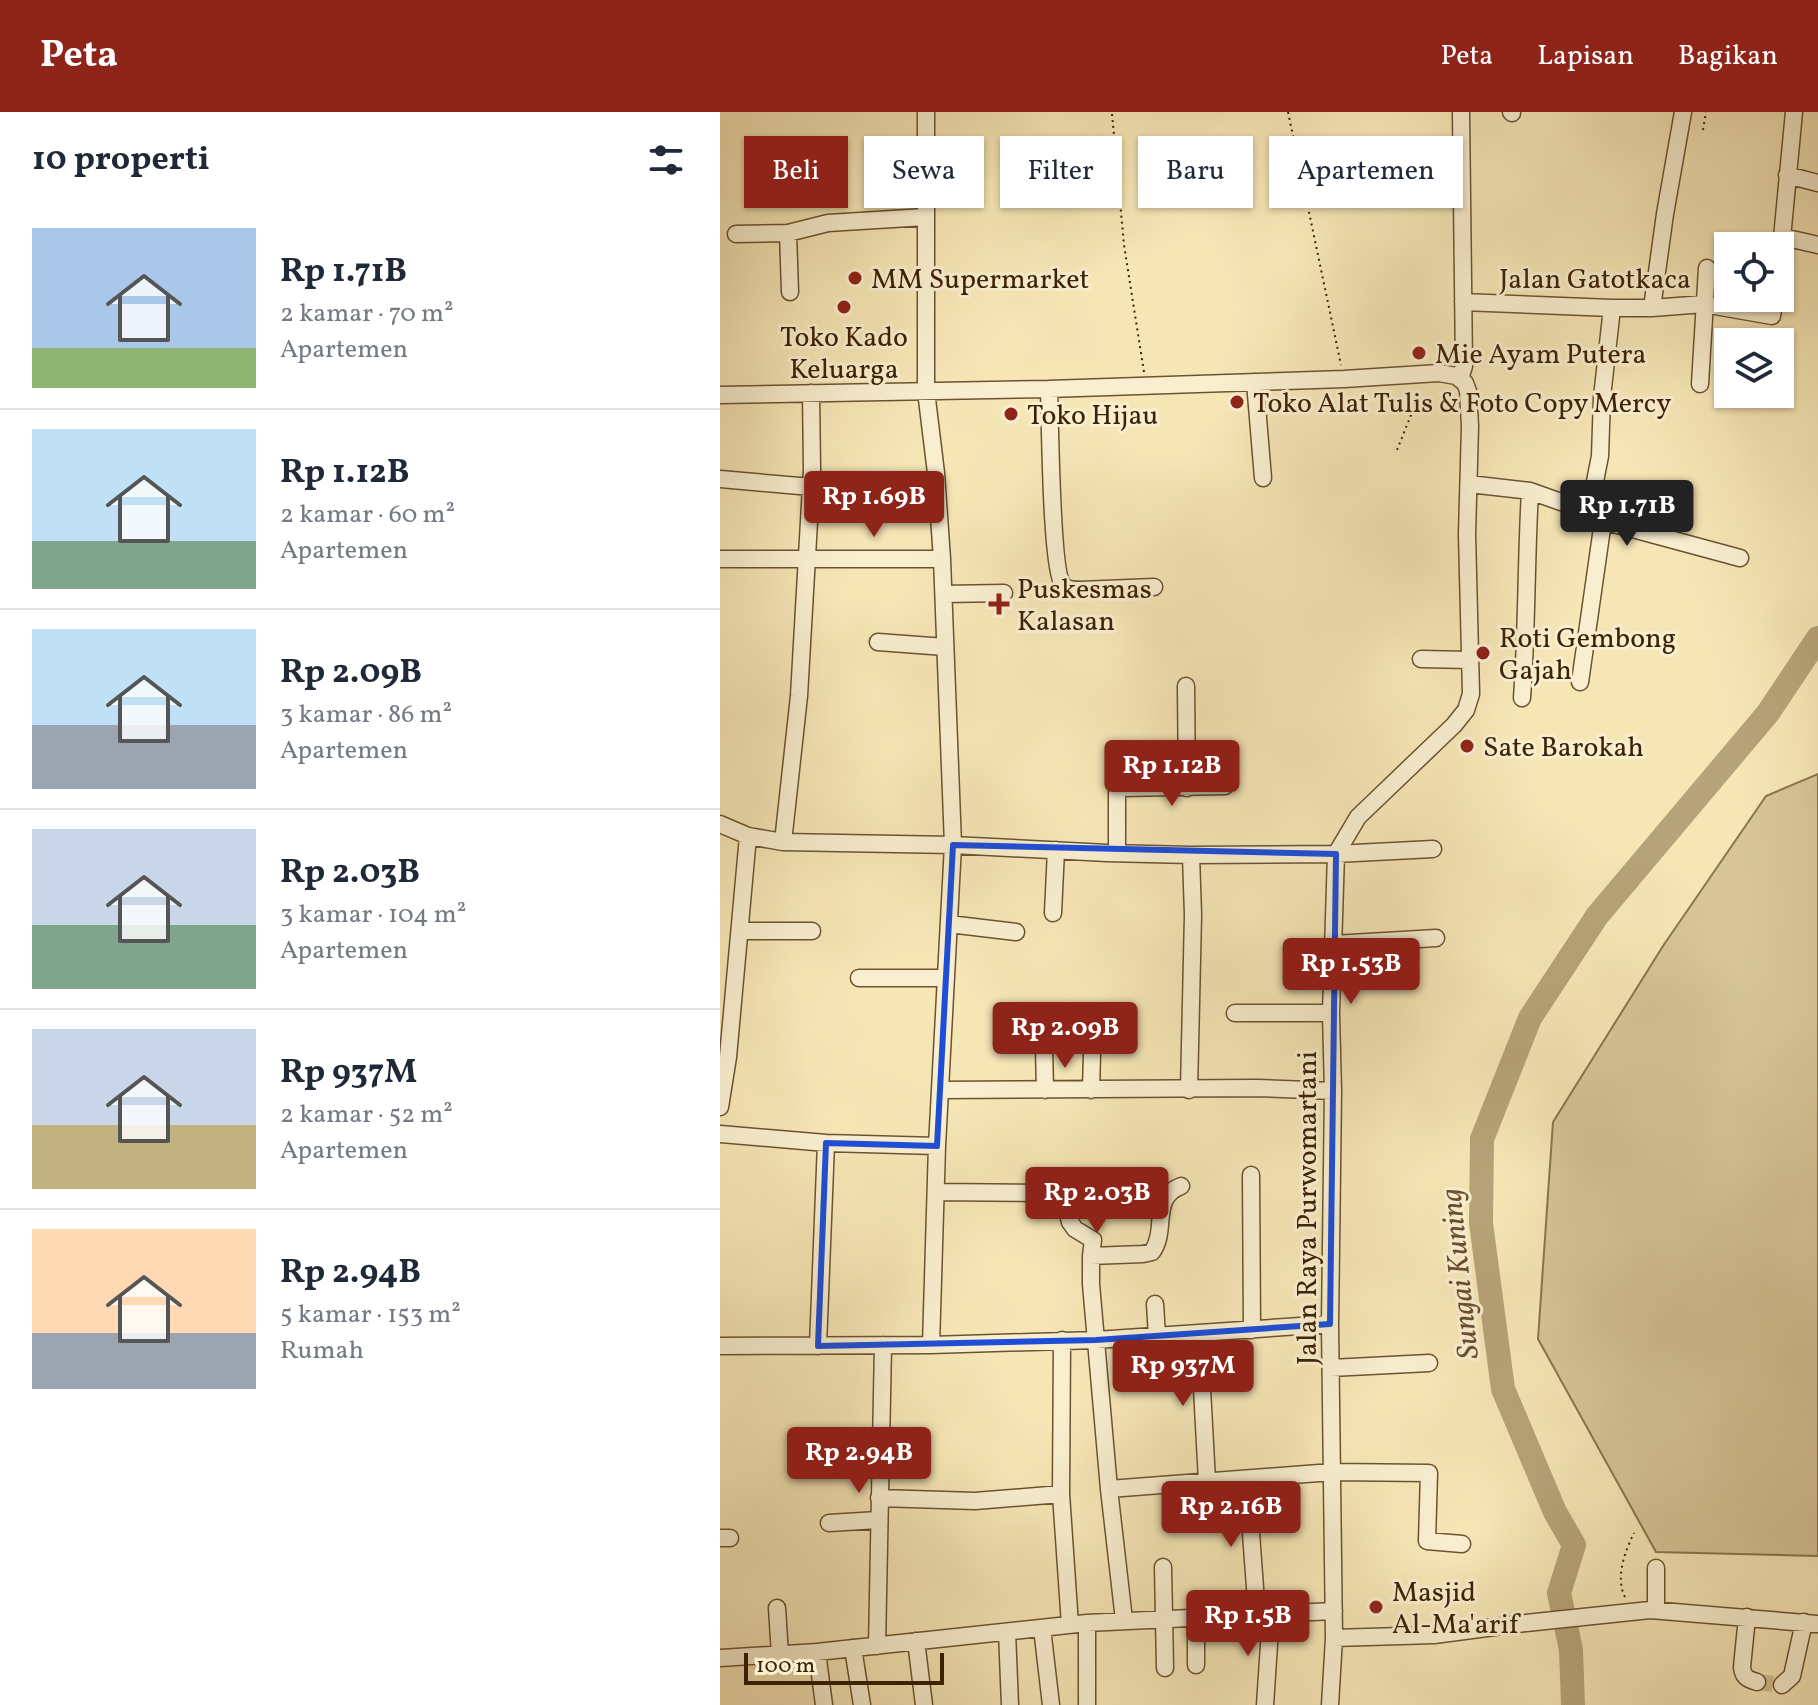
<!DOCTYPE html>
<html lang="id">
<head>
<meta charset="utf-8">
<style>
  body { margin:0; font-family:Vollkorn,serif; background:#f6f6f7; color:#1f2937; height:100vh; display:flex; flex-direction:column; font-size:30px; white-space:nowrap }
  * { box-sizing:border-box; margin:0 }
  p { font-size:26px; color:#747a83 }
  .icon { flex:none; width:44px; height:44px; fill:none; stroke:currentColor; stroke-width:2; stroke-linecap:round; stroke-linejoin:round }
  .map { position:relative; flex:1; overflow:hidden }
  .panel { display:flex; flex-direction:column; background:#fff; width:720px }
  .panel>* { flex:none }
  .hud { position:absolute; left:24px; top:24px; width:760px; height:72px; display:flex; gap:16px }
  .tools { position:absolute; left:994px; top:120px; display:grid; gap:16px }
  .tools a { display:grid; place-items:center; width:80px; height:80px; border-radius:0px; background:#fff; box-shadow:0 2px 6px #0004; font-size:40px }
  .scale { position:absolute; left:24px; bottom:20px; width:200px; box-sizing:border-box; padding-left:8px; border:4px solid #3d2204; border-top:0; font-size:22px; line-height:28px; white-space:nowrap; color:#3d2204; -webkit-text-stroke:6px #f9efd0; paint-order:stroke }
  .price { position:absolute; translate:-50% -68px; padding:0 18px; border-radius:8px; background:#8f2418; color:#fff; font-size:26px; line-height:52px; filter:drop-shadow(0 2px 4px #0008) }
  .price::after { content:''; position:absolute; left:50%; top:48px; width:24px; height:18px; margin-left:-12px; background:inherit; clip-path:polygon(0 0,100% 0,50% 100%) }
  .price.current { background:#222; color:#fff }
  ul { padding:0; list-style:none }
  li { display:flex; align-items:center; gap:24px; height:200px; padding:0 32px }
  li+li { border-top:2px solid #e0e1e3 }
  li span { display:grid; place-items:center; flex:none; width:224px; height:160px; border-radius:0px; color:#555 }
  li>.icon { margin-inline-start:auto }
  span .icon { width:96px; height:96px; fill:#fffc; stroke-width:1 }
  li b { font-size:34px }
  h2 { display:flex; justify-content:space-between; align-items:center; height:96px; padding:0 32px; font-size:34px }
  .pill { padding:0 28px; border-radius:0px; background:#fff; box-shadow:0 2px 6px #0004; font-size:28px; line-height:72px }
  .pill.current { background:#8f2418; color:#fff }
  header { display:flex; align-items:center; gap:48px; box-sizing:border-box; height:112px; padding:0 40px; background:#8f2418; color:#fff }
  header strong { font-size:38px }
  nav { display:flex; gap:44px; margin-inline-start:auto; font-size:28px }
  main { display:flex; flex:1; min-height:0 }
  .map>svg:first-child { display:block }
</style>
</head>
<body>
<header>
<strong>Peta</strong>
<nav><a>Peta</a><a>Lapisan</a><a>Bagikan</a></nav>
</header>
<main>
<section class="panel">
<h2>10 properti<svg class="icon" aria-label="filters" viewBox="0 0 24 24"><path d="M4 7h16M4 17h16"/><circle cx="9" cy="7" r="2"/><circle cx="15" cy="17" r="2"/></svg></h2>
<ul>
<li><span style="background:linear-gradient(#a9c7e8 75%,#8fb573 0)"><svg class="icon" aria-label="home" viewBox="0 0 24 24"><path d="M3 11l9-7 9 7M6 9v11h12V9"/></svg></span><div><b>Rp 1.71B</b><p>2 kamar · 70 m²</p><p>Apartemen</p></div></li>
<li><span style="background:linear-gradient(#bfe0f5 70%,#7fa58c 0)"><svg class="icon" aria-label="home" viewBox="0 0 24 24"><path d="M3 11l9-7 9 7M6 9v11h12V9"/></svg></span><div><b>Rp 1.12B</b><p>2 kamar · 60 m²</p><p>Apartemen</p></div></li>
<li><span style="background:linear-gradient(#bfe0f5 60%,#9aa5b1 0)"><svg class="icon" aria-label="home" viewBox="0 0 24 24"><path d="M3 11l9-7 9 7M6 9v11h12V9"/></svg></span><div><b>Rp 2.09B</b><p>3 kamar · 86 m²</p><p>Apartemen</p></div></li>
<li><span style="background:linear-gradient(#c9d6e8 60%,#7fa58c 0)"><svg class="icon" aria-label="home" viewBox="0 0 24 24"><path d="M3 11l9-7 9 7M6 9v11h12V9"/></svg></span><div><b>Rp 2.03B</b><p>3 kamar · 104 m²</p><p>Apartemen</p></div></li>
<li><span style="background:linear-gradient(#c9d6e8 60%,#c2b280 0)"><svg class="icon" aria-label="home" viewBox="0 0 24 24"><path d="M3 11l9-7 9 7M6 9v11h12V9"/></svg></span><div><b>Rp 937M</b><p>2 kamar · 52 m²</p><p>Apartemen</p></div></li>
<li><span style="background:linear-gradient(#ffd9b3 65%,#9aa5b1 0)"><svg class="icon" aria-label="home" viewBox="0 0 24 24"><path d="M3 11l9-7 9 7M6 9v11h12V9"/></svg></span><div><b>Rp 2.94B</b><p>5 kamar · 153 m²</p><p>Rumah</p></div></li>
</ul>
</section>
<div class="map">
<svg width="1098" height="1593" viewBox="0 0 1098 1593">
  <rect width="100%" height="100%" fill="#f6e6b6"/>
  <filter id="stains"><feTurbulence type="fractalNoise" baseFrequency=".0025" numOctaves="4"/><feColorMatrix values="0 0 0 0 .2 0 0 0 0 .09 0 0 0 0 .02 0 0 0 .5 -.17"/></filter>
  <radialGradient id="worn" r=".72"><stop offset=".6" stop-color="#630" stop-opacity="0"/><stop offset="1" stop-color="#630" stop-opacity=".3"/></radialGradient>
  <path fill="#d7c598" stroke="#8a744e" stroke-width="2" d="M 1098,662 L 1098,1444 L 936,1440 L 818,1227 L 833,1010 L 943,834 L 1046,684 Z"/>
  <g fill="none" stroke-linecap="round" stroke-linejoin="round">
    <path stroke="#b7a379" stroke-width="24" d="M 853,1593 L 851,1538 L 839,1481 L 854,1433 L 835,1400 L 783,1277 L 761,1111 L 762,1027 L 810,906 L 877,804 L 1048,601 L 1098,526"/>
    <path stroke="#d1bf92" stroke-width="16" stroke-dasharray="16 8" stroke-linecap="butt" d="M 1037,1570 L 1062,1573"/>
    <g stroke="#6b5330" stroke-width="19">
      <path id="minor" d="M 206,0 L 206,279 L 216,361 L 222,447 L 233,733 L 217,1034 L 211,1233
        M 791,0 L 792,1
        M 1067,63 L 1098,71
        M 68,121 L 70,180
        M 16,122 L 68,121 L 108,111 L 205,105
        M 1063,125 L 1098,133
        M 1060,147 L 1074,0
        M 743,190 L 892,196 L 932,196 L 984,192 L 1052,204 L 1055,186
        M 932,196 L 945,102 L 963,0
        M 740,267 L 744,254 L 741,0
        M 535,270 L 543,366
        M 980,272 L 987,156
        M 329,277 C 330,305 331,459 343,473 C 347,478 354,478 360,478 L 434,475
        M 0,283 L 329,277 L 624,267 L 719,261 L 736,264 L 745,271 L 748,279 L 750,314 L 747,422 L 751,582 L 746,598 L 734,613 L 638,705 L 616,742 L 611,901 L 613,979 L 610,1212 L 614,1526 L 610,1593
        M 0,367 L 91,375
        M 749,372 L 810,379 C 806,448 807,517 802,586
        M 810,379 L 869,400 L 883,409 L 1020,446
        M 869,400 L 880,344 L 882,285 L 892,196
        M 0,447 L 222,447
        M 224,482 L 284,481
        M 158,530 L 225,535
        M 701,547 L 750,548
        M 860,570 L 883,409
        M 466,574 L 467,676
        M 0,712 L 28,724 L 63,730 L 233,733 L 387,741 L 471,743 L 616,742 L 713,737
        M 63,730 L 79,584 L 92,357 L 91,281
        M 397,741 L 397,680 L 399,676 L 505,674
        M 333,801 L 336,738
        M 229,812 L 296,820
        M 20,819 L 92,819
        M 614,832 L 716,826
        M 139,866 L 226,866
        M 515,901 L 611,901
        M 324,935 L 325,978
        M 221,978 L 537,976 L 613,979
        M 371,978 L 372,942
        M 469,978 L 473,803 L 471,743
        M 0,995 L 8,945 L 28,724
        M 0,1022 L 106,1031 L 217,1034
        M 531,1063 L 532,1218
        M 216,1080 L 343,1081 L 350,1110 L 355,1117 L 373,1128 L 371,1144
        M 435,1192 L 437,1224
        M 479,1221 L 487,1369
        M 342,1228 L 341,1382 L 350,1513
        M 0,1234 L 211,1233 L 376,1228 L 610,1212
        M 98,1234 L 106,1031
        M 611,1256 L 709,1251
        M 527,1367 L 537,1503
        M 389,1377 L 612,1360 L 709,1361 L 707,1429 L 742,1432
        M 159,1386 L 255,1389 L 341,1382
        M 109,1411 L 158,1408
        M 0,1426 L 10,1426
        M 443,1455 L 445,1556
        M 936,1456 L 936,1498
        M 57,1496 L 60,1543
        M 1027,1505 L 1022,1555 C 1023,1565 1027,1567 1037,1570
        M 404,1508 L 389,1377 L 371,1172 L 371,1144 L 423,1142 L 432,1140 C 448,1118 430,1086 461,1074
        M 367,1511 L 367,1593
        M 322,1516 L 331,1593
        M 287,1520 L 290,1593
        M 614,1526 L 714,1523 L 806,1511 L 930,1498 L 1098,1512
        M 196,1529 L 204,1593
        M 157,1534 L 163,1233
        M 133,1536 L 142,1593
        M 97,1540 L 104,1593
        M 0,1546 L 97,1540 L 367,1511 L 614,1499
        M 476,1553 L 476,1506
        M 1062,1573 L 1072,1564 L 1084,1510
        M 545,1593 L 551,1502"/>
    </g>
    <path stroke="#3d2204" stroke-width="2" stroke-dasharray="2 4" stroke-linecap="butt" d="M 568,0 L 621,253
      M 392,2 L 404,133 L 424,260
      M 983,18 L 986,0
      M 677,338 L 701,278
      M 905,1485 C 895,1466 905,1439 914,1421"/>
    <use href="#minor" stroke="#f9efd0" stroke-width="16"/>
  </g>
  <path fill="none" stroke="#1d4ed8" stroke-width="6" stroke-linejoin="round" d="M 233,733 L 616,742 L 610,1212 L 376,1228 L 98,1234 L 106,1031 L 217,1034 Z"/>
  <g fill="#8f2418" stroke="#f9efd0" stroke-width="3">
    <circle cx="135" cy="166" r="8"/>
    <circle cx="124" cy="195" r="8"/>
    <circle cx="699" cy="241" r="8"/>
    <circle cx="517" cy="290" r="8"/>
    <circle cx="291" cy="302" r="8"/>
    <path d="M275 480h8v8h8v8h-8v8h-8v-8h-8v-8h8z"/>
    <circle cx="763" cy="541" r="8"/>
    <circle cx="747" cy="634" r="8"/>
    <circle cx="656" cy="1495" r="8"/>
  </g>
  <g text-anchor="middle" stroke-width="6" stroke-linejoin="round" paint-order="stroke">
    <g font-size="28" fill="#3d2204" stroke="#f9efd0" text-anchor="start">
      <text x="151" y="176">MM Supermarket</text>
      <text x="124" y="234" text-anchor="middle">Toko Kado<tspan x="124" dy="32">Keluarga</tspan></text>
      <text x="715" y="251">Mie Ayam Putera</text>
      <text x="533" y="300">Toko Alat Tulis &amp; Foto Copy Mercy</text>
      <text x="307" y="312">Toko Hijau</text>
      <text x="297" y="486">Puskesmas<tspan x="297" dy="32">Kalasan</tspan></text>
      <text x="779" y="535">Roti Gembong<tspan x="779" dy="32">Gajah</tspan></text>
      <text x="763" y="644">Sate Barokah</text>
      <text x="672" y="1489">Masjid<tspan x="672" dy="32">Al-Ma'arif</tspan></text>
    </g>
    <g font-size="28" fill="#3d2204" stroke="#f9efd0">
      <text x="875" y="176">Jalan Gatotkaca</text>
      <text transform="translate(586 1096) rotate(-90)" y="10">Jalan Raya Purwomartani</text>
    </g>
    <g font-size="30" font-style="italic" fill="#684f2d" stroke="#f9efd0">
      <text transform="translate(739 1162) rotate(-96)" y="10">Sungai Kuning</text>
    </g>
  </g>
  <rect width="100%" height="100%" filter="url(#stains)"/>
  <rect width="100%" height="100%" fill="url(#worn)"/>
</svg>
<div class="tools">
<a><svg class="icon" aria-label="locate" viewBox="0 0 24 24"><circle cx="12" cy="12" r="6"/><path d="M12 2v4M12 18v4M2 12h4M18 12h4"/></svg></a>
<a><svg class="icon" aria-label="layers" viewBox="0 0 24 24"><path d="M12 4l9 5-9 5-9-5zM3 14l9 5 9-5"/></svg></a>
</div>
<div class="scale">100 m</div>
<b class="price" style="left:154px;top:427px">Rp 1.69B</b>
<b class="price current" style="left:907px;top:436px">Rp 1.71B</b>
<b class="price" style="left:452px;top:696px">Rp 1.12B</b>
<b class="price" style="left:631px;top:894px">Rp 1.53B</b>
<b class="price" style="left:345px;top:958px">Rp 2.09B</b>
<b class="price" style="left:377px;top:1123px">Rp 2.03B</b>
<b class="price" style="left:463px;top:1296px">Rp 937M</b>
<b class="price" style="left:139px;top:1383px">Rp 2.94B</b>
<b class="price" style="left:511px;top:1437px">Rp 2.16B</b>
<b class="price" style="left:528px;top:1546px">Rp 1.5B</b>
<div class="hud">
<a class="pill current">Beli</a>
<a class="pill">Sewa</a>
<a class="pill">Filter</a>
<a class="pill">Baru</a>
<a class="pill">Apartemen</a>
</div>
</div>
</main>
</body>
</html>
